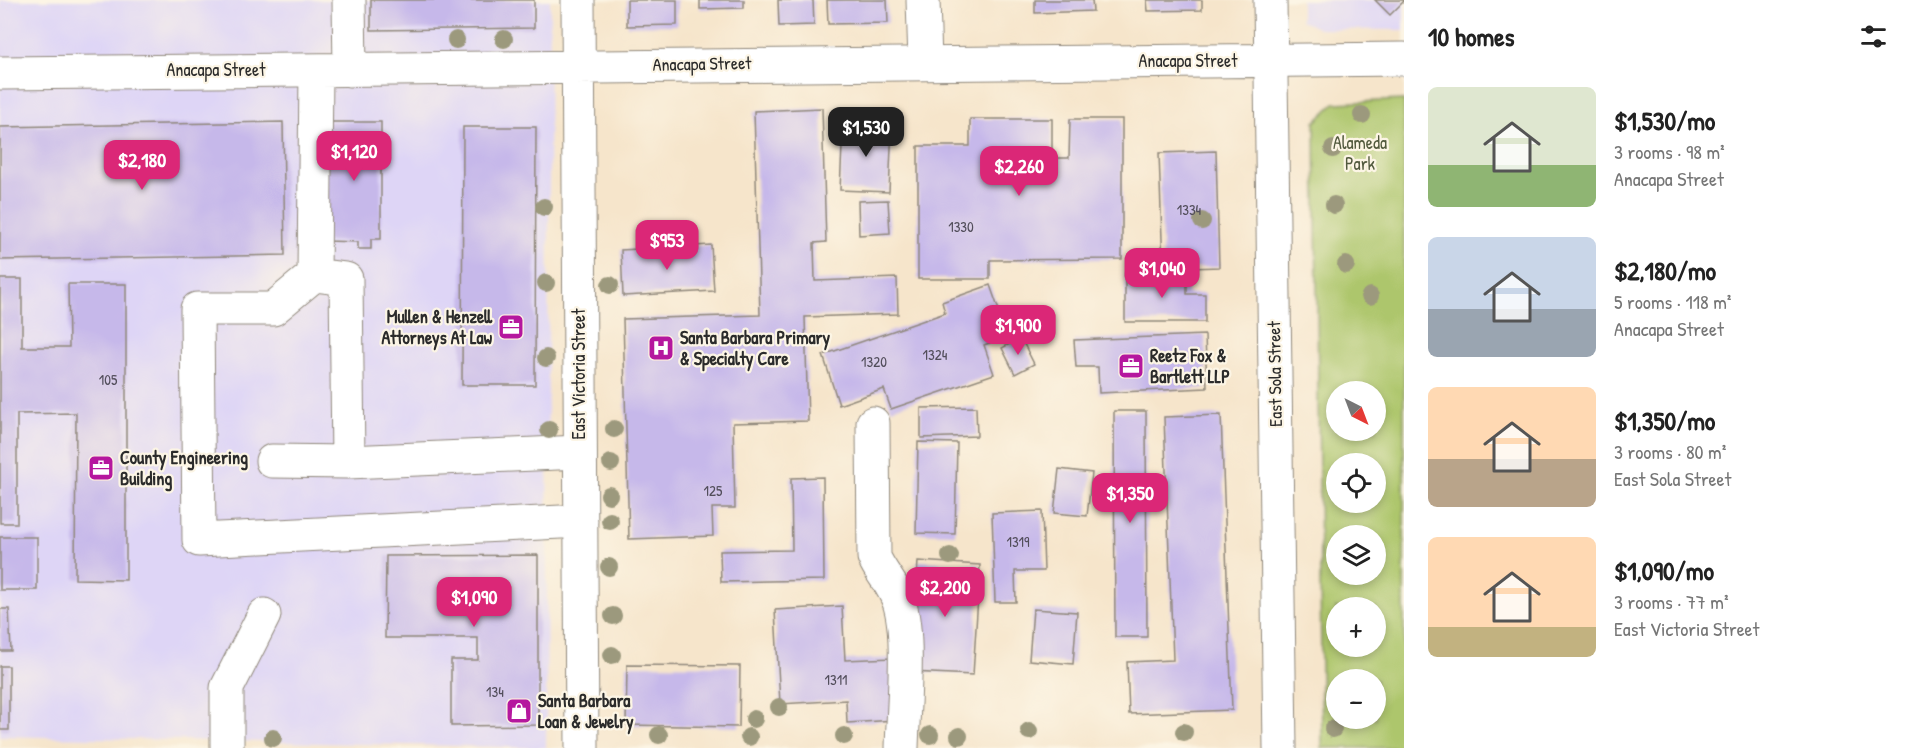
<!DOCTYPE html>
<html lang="en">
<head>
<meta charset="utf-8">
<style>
  body { margin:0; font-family:"Patrick Hand",sans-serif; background:#f6f6f6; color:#222; height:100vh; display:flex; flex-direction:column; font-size:22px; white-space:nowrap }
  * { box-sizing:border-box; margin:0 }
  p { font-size:20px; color:#767676 }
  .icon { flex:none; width:33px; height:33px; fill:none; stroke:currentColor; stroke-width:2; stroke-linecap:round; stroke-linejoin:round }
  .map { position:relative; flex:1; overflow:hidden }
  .sheet { display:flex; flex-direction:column; background:#fff; width:510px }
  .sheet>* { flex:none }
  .needle { width:39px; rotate:138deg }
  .buttons { position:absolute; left:1326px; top:381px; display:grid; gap:12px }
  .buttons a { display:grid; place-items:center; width:60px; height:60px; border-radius:50%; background:#fff; box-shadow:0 3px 9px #0003; font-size:30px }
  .price { position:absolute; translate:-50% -51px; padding:0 14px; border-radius:12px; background:#db2777; color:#fff; font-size:20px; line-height:39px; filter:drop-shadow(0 2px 3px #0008) }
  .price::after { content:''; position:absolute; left:50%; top:36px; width:18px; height:14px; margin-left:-9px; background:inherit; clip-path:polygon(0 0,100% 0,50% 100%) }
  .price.on { background:#222; color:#fff }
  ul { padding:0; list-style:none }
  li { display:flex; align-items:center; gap:18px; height:150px; padding:0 24px }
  li span { display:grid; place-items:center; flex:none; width:168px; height:120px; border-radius:9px; color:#555 }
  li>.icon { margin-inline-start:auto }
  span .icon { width:72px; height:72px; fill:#fffc; stroke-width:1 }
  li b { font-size:26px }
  h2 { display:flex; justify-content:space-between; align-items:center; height:72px; padding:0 24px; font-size:26px }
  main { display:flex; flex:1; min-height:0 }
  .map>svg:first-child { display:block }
</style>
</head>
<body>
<main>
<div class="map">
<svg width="1404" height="748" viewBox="0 0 1404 748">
  <rect width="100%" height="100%" fill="#fcf5e5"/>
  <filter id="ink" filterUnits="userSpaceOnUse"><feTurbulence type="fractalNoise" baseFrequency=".0167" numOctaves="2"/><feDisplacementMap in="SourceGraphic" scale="12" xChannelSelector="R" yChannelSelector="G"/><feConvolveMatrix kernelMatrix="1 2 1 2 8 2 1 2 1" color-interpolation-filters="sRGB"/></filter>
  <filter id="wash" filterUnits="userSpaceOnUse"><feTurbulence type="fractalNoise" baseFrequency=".008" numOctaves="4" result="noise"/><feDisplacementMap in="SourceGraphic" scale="24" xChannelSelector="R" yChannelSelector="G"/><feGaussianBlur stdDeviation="1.35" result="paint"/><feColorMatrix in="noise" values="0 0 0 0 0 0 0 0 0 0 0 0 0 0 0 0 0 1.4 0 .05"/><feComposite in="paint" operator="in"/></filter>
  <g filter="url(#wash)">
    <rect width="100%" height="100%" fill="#f6e5cb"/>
    <path fill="#ded5f6" d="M 0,0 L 550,0 L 546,748 L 0,736 Z
      M 1301,0 L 1404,0 L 1404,30 L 1319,29 L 1301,20 Z"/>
    <path fill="#adc66c" stroke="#6c784c" stroke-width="1.5" fill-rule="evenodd" d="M 1404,100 L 1404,748 L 1322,748 L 1315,122 L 1335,103 ZM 1336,392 L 1376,392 L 1376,430 L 1336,430 ZM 1336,464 L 1376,464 L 1376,502 L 1336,502 ZM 1336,536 L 1376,536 L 1376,574 L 1336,574 ZM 1336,608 L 1376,608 L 1376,646 L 1336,646 ZM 1336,680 L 1376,680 L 1376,718 L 1336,718 Z"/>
    <g id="blocks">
      <path fill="#c6b8ea" d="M 371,0 L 534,0 L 534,28 L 371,30 Z
        M 627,0 L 677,0 L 677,25 L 627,26 Z
        M 700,0 L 744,0 L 744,8 L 700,9 Z
        M 778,0 L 813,0 L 814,25 L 779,26 Z
        M 827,0 L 887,0 L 888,23 L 828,24 Z
        M 1035,0 L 1092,0 L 1093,11 L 1035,13 Z
        M 1147,0 L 1202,0 L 1202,10 L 1148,11 Z
        M 1375,0 L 1404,0 L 1404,1 L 1390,15 Z
        M 822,108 L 826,242 L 814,243 L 815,281 L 897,278 L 898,314 L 805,317 L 808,421 L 733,423 L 735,508 L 712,508 L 713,536 L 629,539 L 623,319 L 760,315 L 754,111 Z
        M 970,119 L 1052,119 L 1052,158 L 1069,158 L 1070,119 L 1122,119 L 1122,259 L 990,260 L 990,279 L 918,279 L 918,146 L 970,146 Z
        M 283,122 L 285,255 L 0,260 L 0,127 Z
        M 327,122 L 381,122 L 381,239 L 371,239 L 371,249 L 358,249 L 358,242 L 327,241 Z
        M 843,124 L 892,126 L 889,192 L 840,190 Z
        M 463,127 L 536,127 L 535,385 L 462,385 Z
        M 1216,151 L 1219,267 L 1163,269 L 1159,153 Z
        M 888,200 L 890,233 L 859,235 L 858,201 Z
        M 711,245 L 714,291 L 623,296 L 621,250 Z
        M 1125,273 L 1187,273 L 1187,294 L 1205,294 L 1205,322 L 1125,322 Z
        M 0,279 L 22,279 L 22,347 L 69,347 L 68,284 L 126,284 L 126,580 L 75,579 L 76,413 L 17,414 L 17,523 L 0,523 Z
        M 990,285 L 1008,336 L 984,345 L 994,374 L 891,409 L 884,389 L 839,405 L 823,355 L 945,313 L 942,302 Z
        M 1205,335 L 1207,388 L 1099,393 L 1098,367 L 1076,367 L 1074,340 Z
        M 1021,338 L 1034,364 L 1015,374 L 1002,348 Z
        M 976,407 L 977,436 L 921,438 L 921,408 Z
        M 1114,411 L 1146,411 L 1147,637 L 1115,637 Z
        M 1221,415 L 1232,710 L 1129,714 L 1127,662 L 1173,660 L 1164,417 Z
        M 918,442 L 957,443 L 955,534 L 916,533 Z
        M 1059,469 L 1092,473 L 1087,516 L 1054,513 Z
        M 823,477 L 824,580 L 721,582 L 720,551 L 792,550 L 791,478 Z
        M 1042,511 L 1044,571 L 1015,571 L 1016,602 L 995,602 L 992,513 Z
        M 0,537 L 37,537 L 37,590 L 0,590 Z
        M 538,555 L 538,725 L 451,726 L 451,660 L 478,660 L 478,638 L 385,638 L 386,556 Z
        M 918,561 L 980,565 L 973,675 L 911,672 Z
        M 842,606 L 845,660 L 893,658 L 895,720 L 847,723 L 846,700 L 780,704 L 775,610 Z
        M 0,609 L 9,609 L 11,651 L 0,651 Z
        M 1033,609 L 1077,612 L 1073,664 L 1029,660 Z
        M 627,665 L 740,666 L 739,727 L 626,725 Z
        M 0,666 L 9,666 L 9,730 L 0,730 Z"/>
    </g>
  </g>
  <g filter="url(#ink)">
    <use href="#blocks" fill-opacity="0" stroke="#90887b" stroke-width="1.5"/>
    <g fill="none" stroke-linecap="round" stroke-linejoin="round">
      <g stroke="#90887b" stroke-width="35">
        <path id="minor" d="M 349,0 L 350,70
          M 578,0 L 582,748
          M 923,0 L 925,62
          M 1270,0 L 1280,748
          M 0,73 L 1404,59
          M 314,275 L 316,70
          M 873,423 L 874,557 C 881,574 895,586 900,605 C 910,639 903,710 902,748
          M 272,461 L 348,462 L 580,452
          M 348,462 L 346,279 L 314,275 L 273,309 L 197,309 L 199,540 L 581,521
          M 227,748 L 227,688 L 264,615"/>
      </g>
      <use href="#minor" stroke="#fff" stroke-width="33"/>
    </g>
    <g fill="#9c997d">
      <circle cx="504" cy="39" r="9"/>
      <circle cx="456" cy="40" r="9"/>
      <circle cx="1362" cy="115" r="9"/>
      <circle cx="1333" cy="149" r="9"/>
      <circle cx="1334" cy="205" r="9"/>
      <circle cx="544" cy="207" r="9"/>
      <circle cx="1202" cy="221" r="9"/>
      <circle cx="1346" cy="265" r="9"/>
      <circle cx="546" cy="283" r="9"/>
      <circle cx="610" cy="285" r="9"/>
      <circle cx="1370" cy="296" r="9"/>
      <circle cx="546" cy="358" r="9"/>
      <circle cx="614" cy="429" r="9"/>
      <circle cx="549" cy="430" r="9"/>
      <circle cx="611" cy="463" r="9"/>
      <circle cx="609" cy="495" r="9"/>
      <circle cx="610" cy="521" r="9"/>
      <circle cx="950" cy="556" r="9"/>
      <circle cx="609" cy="567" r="9"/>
      <circle cx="613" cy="616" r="9"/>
      <circle cx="612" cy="655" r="9"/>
      <circle cx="779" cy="707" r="9"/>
      <circle cx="754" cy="719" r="9"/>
      <circle cx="1333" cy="729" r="9"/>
      <circle cx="1029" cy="731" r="9"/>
      <circle cx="1184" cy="732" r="9"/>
      <circle cx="659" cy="735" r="9"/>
      <circle cx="930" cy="735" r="9"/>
      <circle cx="844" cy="736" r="9"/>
      <circle cx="959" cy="736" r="9"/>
      <circle cx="749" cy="737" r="9"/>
      <circle cx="273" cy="738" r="9"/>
    </g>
  </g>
  <defs>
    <g id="office-square" transform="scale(1.35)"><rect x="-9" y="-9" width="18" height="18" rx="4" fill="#b5179e" stroke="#fcf5e5"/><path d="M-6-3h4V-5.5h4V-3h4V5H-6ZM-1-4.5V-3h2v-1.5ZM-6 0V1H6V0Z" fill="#fff"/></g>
    <g id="hospital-square" transform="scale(1.35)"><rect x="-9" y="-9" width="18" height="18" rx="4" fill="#b5179e" stroke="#fcf5e5"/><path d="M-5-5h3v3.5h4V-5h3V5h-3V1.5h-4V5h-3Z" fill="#fff"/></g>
    <g id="shop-square" transform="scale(1.35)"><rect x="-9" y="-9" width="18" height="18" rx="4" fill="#b5179e" stroke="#fcf5e5"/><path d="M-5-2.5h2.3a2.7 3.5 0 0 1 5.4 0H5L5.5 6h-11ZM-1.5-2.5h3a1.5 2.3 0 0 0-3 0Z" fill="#fff"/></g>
  </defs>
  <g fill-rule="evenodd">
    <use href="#office-square" x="511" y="327"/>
    <use href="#hospital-square" x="661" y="348"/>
    <use href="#office-square" x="1131" y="366"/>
    <use href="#office-square" x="101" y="468"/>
    <use href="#shop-square" x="519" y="711"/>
  </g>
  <g text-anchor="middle" stroke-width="4.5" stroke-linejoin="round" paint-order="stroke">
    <g font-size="15" fill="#524e5b">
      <text x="1189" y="215">1334</text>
      <text x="961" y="232">1330</text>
      <text x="935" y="360">1324</text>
      <text x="874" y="367">1320</text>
      <text x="108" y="385">105</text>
      <text x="713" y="496">125</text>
      <text x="1018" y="547">1319</text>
      <text x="836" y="685">1311</text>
      <text x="495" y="697">134</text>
    </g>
    <g font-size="18" fill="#2b2b2b" stroke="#fcf5e5">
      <text x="1188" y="67">Anacapa Street</text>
      <text transform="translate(702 64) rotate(-1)" y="6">Anacapa Street</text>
      <text x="216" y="76">Anacapa Street</text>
      <text transform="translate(579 374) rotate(-90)" y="6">East Victoria Street</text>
      <text transform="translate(1275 374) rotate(-91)" y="6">East Sola Street</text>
    </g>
    <g font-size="18" fill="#525a3e" stroke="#fcf5e5">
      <text x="1360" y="149">Alameda<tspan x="1360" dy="21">Park</tspan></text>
    </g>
    <g font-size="18" font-weight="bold" fill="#2b2b2b" stroke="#fcf5e5" text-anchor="start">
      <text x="492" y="323" text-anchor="end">Mullen &amp; Henzell<tspan x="492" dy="21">Attorneys At Law</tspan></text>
      <text x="680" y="344">Santa Barbara Primary<tspan x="680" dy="21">&amp; Specialty Care</tspan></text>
      <text x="1150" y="362">Reetz Fox &amp;<tspan x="1150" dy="21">Bartlett LLP</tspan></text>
      <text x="120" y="464">County Engineering<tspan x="120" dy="21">Building</tspan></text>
      <text x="538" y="707">Santa Barbara<tspan x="538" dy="21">Loan &amp; Jewelry</tspan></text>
    </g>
  </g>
</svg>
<div class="buttons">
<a><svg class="needle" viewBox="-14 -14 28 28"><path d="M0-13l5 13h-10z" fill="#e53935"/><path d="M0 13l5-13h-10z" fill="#767676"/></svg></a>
<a><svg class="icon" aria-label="locate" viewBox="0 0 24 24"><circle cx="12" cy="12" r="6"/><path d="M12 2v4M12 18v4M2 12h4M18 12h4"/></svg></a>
<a><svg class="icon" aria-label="layers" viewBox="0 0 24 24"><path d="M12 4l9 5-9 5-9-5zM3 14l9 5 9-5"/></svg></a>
<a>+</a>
<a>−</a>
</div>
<b class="price on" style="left:866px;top:158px">$1,530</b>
<b class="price" style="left:354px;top:182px">$1,120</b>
<b class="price" style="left:142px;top:191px">$2,180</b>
<b class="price" style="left:1019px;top:197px">$2,260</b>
<b class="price" style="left:667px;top:271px">$953</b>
<b class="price" style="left:1162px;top:299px">$1,040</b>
<b class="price" style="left:1018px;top:356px">$1,900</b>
<b class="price" style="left:1130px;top:524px">$1,350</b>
<b class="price" style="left:945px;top:618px">$2,200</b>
<b class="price" style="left:474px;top:628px">$1,090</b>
</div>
<section class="sheet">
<h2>10 homes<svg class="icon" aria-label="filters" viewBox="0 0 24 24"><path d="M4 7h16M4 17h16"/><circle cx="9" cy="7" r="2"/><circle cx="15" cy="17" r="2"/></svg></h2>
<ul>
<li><span style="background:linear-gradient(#dfe7d0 65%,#8fb573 0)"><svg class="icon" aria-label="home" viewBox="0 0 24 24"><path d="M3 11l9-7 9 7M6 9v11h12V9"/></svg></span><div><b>$1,530/mo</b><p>3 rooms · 98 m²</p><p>Anacapa Street</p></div></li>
<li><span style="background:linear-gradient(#c9d6e8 60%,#9aa5b1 0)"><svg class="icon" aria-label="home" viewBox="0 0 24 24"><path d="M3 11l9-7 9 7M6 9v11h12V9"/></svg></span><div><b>$2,180/mo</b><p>5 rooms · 118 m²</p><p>Anacapa Street</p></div></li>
<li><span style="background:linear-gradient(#ffd9b3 60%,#b9a48a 0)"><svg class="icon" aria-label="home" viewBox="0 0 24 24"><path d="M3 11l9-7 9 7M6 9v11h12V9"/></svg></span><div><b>$1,350/mo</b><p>3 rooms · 80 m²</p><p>East Sola Street</p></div></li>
<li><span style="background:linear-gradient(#ffd9b3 75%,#c2b280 0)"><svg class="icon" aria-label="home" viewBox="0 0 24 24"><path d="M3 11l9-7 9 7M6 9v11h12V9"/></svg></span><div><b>$1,090/mo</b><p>3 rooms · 77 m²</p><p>East Victoria Street</p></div></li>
</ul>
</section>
</main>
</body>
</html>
